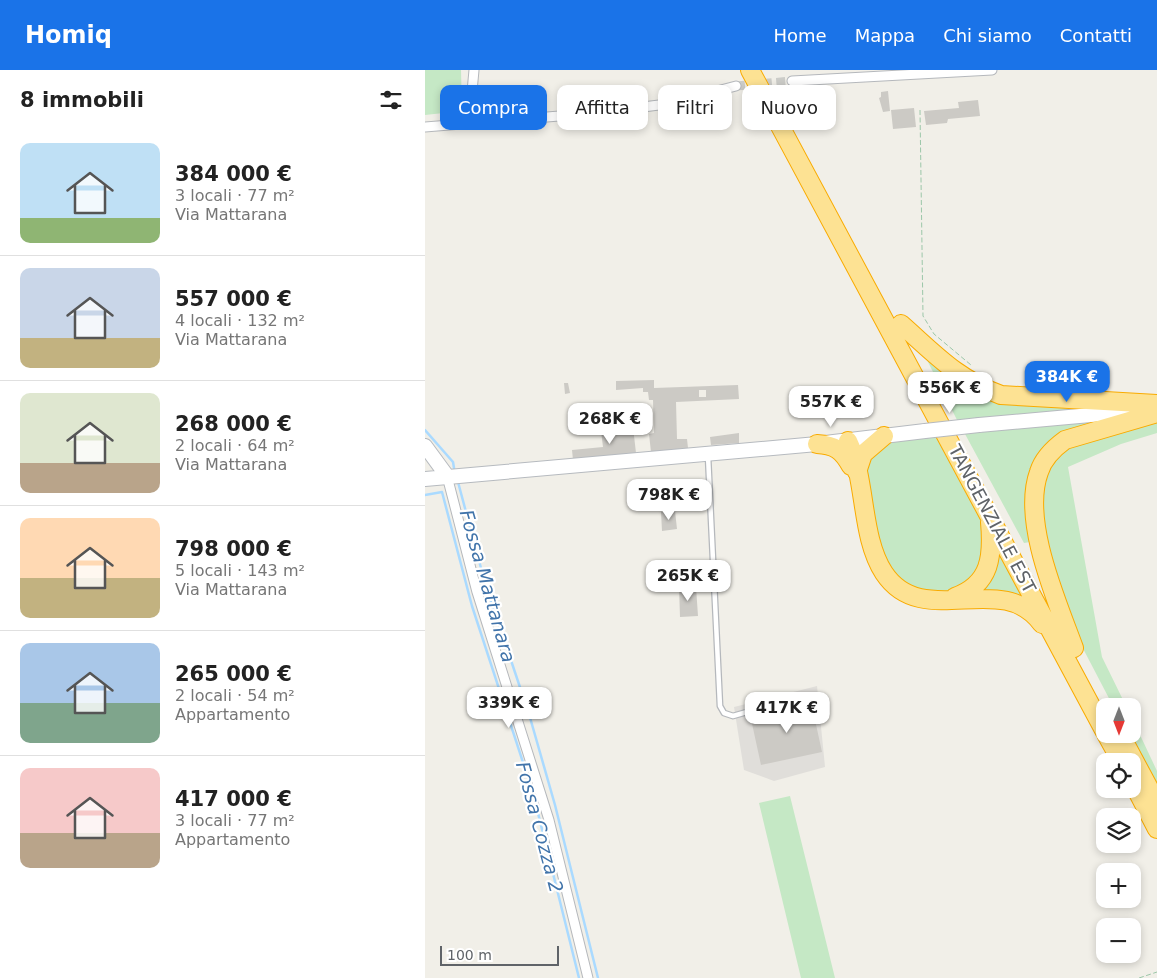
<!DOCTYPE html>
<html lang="it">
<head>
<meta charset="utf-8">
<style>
  body { margin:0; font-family:"DejaVu Sans",sans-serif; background:#f2f2f2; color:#222; height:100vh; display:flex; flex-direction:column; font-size:19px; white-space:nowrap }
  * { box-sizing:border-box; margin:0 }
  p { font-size:16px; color:#767676 }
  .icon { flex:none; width:28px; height:28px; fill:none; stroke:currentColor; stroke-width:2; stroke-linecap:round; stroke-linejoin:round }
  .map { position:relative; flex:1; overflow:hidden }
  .drawer { display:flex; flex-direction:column; background:#fff; width:425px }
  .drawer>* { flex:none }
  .guide { position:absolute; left:15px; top:15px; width:475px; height:45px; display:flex; gap:10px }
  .needle { width:32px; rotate:180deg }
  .buttons { position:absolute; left:671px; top:628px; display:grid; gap:10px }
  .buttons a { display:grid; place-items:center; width:45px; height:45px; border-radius:10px; background:#fff; box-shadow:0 2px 8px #0003; font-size:25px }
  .scale { position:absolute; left:15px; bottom:12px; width:119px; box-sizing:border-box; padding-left:5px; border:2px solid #5f6368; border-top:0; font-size:14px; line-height:18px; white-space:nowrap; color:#5f6368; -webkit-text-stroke:4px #fff; paint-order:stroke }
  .price { position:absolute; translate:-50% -42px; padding:0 11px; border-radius:10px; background:#fff; color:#222; font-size:16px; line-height:32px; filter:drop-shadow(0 1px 2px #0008) }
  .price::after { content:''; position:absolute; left:50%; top:30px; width:15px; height:11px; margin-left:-8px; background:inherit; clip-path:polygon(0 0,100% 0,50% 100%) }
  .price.selected { background:#1a73e8; color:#fff }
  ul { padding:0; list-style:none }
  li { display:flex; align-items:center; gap:15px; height:125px; padding:0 20px }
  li+li { border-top:1px solid #e0e0e0 }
  li span { display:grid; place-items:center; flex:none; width:140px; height:100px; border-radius:10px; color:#555 }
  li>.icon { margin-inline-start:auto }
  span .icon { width:60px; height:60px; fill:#fffc; stroke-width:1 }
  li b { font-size:21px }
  h2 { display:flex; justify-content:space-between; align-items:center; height:60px; padding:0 20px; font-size:21px }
  .pill { padding:0 18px; border-radius:10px; background:#fff; box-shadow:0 2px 8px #0003; font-size:18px; line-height:45px }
  .pill.selected { background:#1a73e8; color:#fff }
  header { display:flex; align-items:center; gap:30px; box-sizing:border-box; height:70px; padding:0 25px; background:#1a73e8; color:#fff }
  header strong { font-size:24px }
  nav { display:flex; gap:28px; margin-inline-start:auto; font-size:18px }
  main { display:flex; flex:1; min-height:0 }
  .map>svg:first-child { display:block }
</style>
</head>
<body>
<header>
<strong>Homiq</strong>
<nav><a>Home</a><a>Mappa</a><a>Chi siamo</a><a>Contatti</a></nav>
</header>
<main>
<section class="drawer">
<h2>8 immobili<svg class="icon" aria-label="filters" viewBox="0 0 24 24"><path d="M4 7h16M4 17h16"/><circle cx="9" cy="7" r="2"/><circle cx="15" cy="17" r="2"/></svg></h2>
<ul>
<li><span style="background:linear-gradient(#bfe0f5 75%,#8fb573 0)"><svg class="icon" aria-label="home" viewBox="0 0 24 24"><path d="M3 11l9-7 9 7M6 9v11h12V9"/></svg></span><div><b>384 000 €</b><p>3 locali · 77 m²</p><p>Via Mattarana</p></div></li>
<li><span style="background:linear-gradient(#c9d6e8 70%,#c2b280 0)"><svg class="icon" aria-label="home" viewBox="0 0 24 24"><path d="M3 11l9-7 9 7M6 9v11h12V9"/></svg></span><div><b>557 000 €</b><p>4 locali · 132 m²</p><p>Via Mattarana</p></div></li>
<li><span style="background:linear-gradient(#dfe7d0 70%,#b9a48a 0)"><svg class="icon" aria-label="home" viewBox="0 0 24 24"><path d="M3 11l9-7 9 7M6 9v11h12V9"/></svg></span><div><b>268 000 €</b><p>2 locali · 64 m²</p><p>Via Mattarana</p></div></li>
<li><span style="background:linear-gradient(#ffd9b3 60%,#c2b280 0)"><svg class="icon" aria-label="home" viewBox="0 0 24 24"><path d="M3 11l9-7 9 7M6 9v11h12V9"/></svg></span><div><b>798 000 €</b><p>5 locali · 143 m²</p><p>Via Mattarana</p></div></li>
<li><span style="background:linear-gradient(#a9c7e8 60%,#7fa58c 0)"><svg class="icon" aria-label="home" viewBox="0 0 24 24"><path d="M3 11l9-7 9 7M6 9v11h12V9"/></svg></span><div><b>265 000 €</b><p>2 locali · 54 m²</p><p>Appartamento</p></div></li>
<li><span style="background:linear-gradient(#f6c9c9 65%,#b9a48a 0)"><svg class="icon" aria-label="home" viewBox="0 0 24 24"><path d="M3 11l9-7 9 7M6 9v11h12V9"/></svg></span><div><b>417 000 €</b><p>3 locali · 77 m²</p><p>Appartamento</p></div></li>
</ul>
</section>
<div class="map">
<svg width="732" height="908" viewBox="0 0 732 908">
  <rect width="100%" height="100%" fill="#f1efe8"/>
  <path fill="#e0deda" d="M 392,616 L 400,697 L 349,711 L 319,700 L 309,637 Z"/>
  <path fill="#c5e8c5" d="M 0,0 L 36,0 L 37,41 L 0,45 Z
    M 500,286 L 525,308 L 560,327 L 694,335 L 533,352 Z
    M 699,347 L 629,375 L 605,472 L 599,473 L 540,364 Z
    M 732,347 L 732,363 L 696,374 L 643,397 L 677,587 L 701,636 L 688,636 L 628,521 L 620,490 L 617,412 L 632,386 L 645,376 Z
    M 515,364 L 561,455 L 563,481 L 543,516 L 510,527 L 467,507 L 451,464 L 440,388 L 459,373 Z
    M 574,479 L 603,529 L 551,519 Z
    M 708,650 L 732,701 L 732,720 L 703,664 L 708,664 Z
    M 365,726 L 410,908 L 376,908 L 334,733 Z"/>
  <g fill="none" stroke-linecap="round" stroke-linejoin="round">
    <path stroke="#aadaff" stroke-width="2.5" d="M 0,360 L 28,392 L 29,398
      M 33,412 L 60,513 L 104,644 L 130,735 L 173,908
      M 0,425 L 17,422 L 47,536 L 108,723 L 154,908"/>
  </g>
  <path fill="#cccac5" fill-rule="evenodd" d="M 463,21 L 465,41 L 458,42 L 454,28 L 456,27 L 456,22 Z
    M 553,30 L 555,46 L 523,49 L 522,53 L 501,55 L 499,41 L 534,38 L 533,32 Z
    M 489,38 L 491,57 L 468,59 L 466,40 Z
    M 229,310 L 229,318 L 313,315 L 314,329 L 251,332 L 252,369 L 262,369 L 263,378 L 226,382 L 224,364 L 229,363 L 228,330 L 224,330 L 223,322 L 218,322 L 218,318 L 191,320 L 191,311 ZM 274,320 L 281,320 L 281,327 L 274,327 Z
    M 139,313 L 143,313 L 145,323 L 140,324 Z
    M 208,357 L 211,383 L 148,390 L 147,380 L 178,377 L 176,361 Z
    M 314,363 L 314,373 L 286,375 L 285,367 Z
    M 250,441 L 252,459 L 237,461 L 236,442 Z
    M 254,517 L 271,517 L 273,546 L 255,547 Z
    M 385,627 L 397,682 L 336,695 L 326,649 L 370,639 L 368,631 Z"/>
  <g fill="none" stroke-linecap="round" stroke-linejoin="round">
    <path stroke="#ccccc8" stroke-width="9" stroke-dasharray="9 4.5" stroke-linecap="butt" d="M 311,16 L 367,11"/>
    <g stroke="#b5b8bc" stroke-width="7">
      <path id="lane" d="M 283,386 L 295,636 L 299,643 L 308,646 L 377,626"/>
    </g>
    <g stroke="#b5b8bc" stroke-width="11">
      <path id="street" d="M 367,11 L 567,0
        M 44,54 L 49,0
        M 0,57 L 170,43 L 242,34 L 311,16
        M 22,406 L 52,522 L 124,750 L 163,908"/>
    </g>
    <g stroke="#b6babf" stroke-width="16">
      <path id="secondary" d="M 554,355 L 721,340
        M 0,376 L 22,406
        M 0,409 L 392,374 L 500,361"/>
    </g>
    <g stroke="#f9ab00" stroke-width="20">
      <path id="highway" d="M 325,0 L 680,662
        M 476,254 C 510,284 532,309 576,325 L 732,334
        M 423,371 C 442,410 435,466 459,503 C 498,562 577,498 617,554
        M 392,374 C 410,375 417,380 426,396
        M 432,402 L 438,384 L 459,366
        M 530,527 C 566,514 568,486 565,452
        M 649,578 C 632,531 596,451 614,402 C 618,389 629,378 640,370 L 732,343
        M 681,664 L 696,691
        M 695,664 L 732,733
        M 708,713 L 732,759"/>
    </g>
    <path stroke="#9cc7a9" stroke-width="1" stroke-dasharray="5 2.5" stroke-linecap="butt" d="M 495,40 L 498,246 L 509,264 L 546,295
      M 714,908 L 732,902"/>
    <use href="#lane" stroke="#fff" stroke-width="4.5"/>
    <use href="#street" stroke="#fff" stroke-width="9"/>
    <use href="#secondary" stroke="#fff" stroke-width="14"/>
    <use href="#highway" stroke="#fde293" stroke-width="18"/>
    <g stroke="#b6babf" stroke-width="16" stroke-linecap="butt">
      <path id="secondary-bridge" d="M 500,361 L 554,355"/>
    </g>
    <use href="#secondary-bridge" stroke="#fff" stroke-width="14"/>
  </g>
  <g text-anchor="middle" stroke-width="4.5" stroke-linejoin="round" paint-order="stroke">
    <g font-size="18" fill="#5f6368" stroke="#fff">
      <text transform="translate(567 449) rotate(62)" y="6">TANGENZIALE EST</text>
    </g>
    <g font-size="19" font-style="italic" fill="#4174aa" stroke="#fff">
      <text transform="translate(63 516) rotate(74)" y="7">Fossa Mattanara</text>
      <text transform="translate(115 757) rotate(75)" y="7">Fossa Cozza 2</text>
    </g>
  </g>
</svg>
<div class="buttons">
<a><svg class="needle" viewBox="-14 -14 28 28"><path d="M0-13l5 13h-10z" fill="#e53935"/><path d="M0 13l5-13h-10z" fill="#767676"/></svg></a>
<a><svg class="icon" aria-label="locate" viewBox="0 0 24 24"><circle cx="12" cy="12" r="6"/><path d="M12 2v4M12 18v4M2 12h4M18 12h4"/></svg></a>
<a><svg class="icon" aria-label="layers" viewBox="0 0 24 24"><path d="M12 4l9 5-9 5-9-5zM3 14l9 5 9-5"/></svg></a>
<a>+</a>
<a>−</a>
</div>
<div class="scale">100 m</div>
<b class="price selected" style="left:642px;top:333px">384K €</b>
<b class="price" style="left:525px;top:344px">556K €</b>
<b class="price" style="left:406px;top:358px">557K €</b>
<b class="price" style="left:185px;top:375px">268K €</b>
<b class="price" style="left:244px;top:451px">798K €</b>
<b class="price" style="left:263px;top:532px">265K €</b>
<b class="price" style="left:84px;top:659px">339K €</b>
<b class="price" style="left:362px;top:664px">417K €</b>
<div class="guide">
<a class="pill selected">Compra</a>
<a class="pill">Affitta</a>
<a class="pill">Filtri</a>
<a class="pill">Nuovo</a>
</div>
</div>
</main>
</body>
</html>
